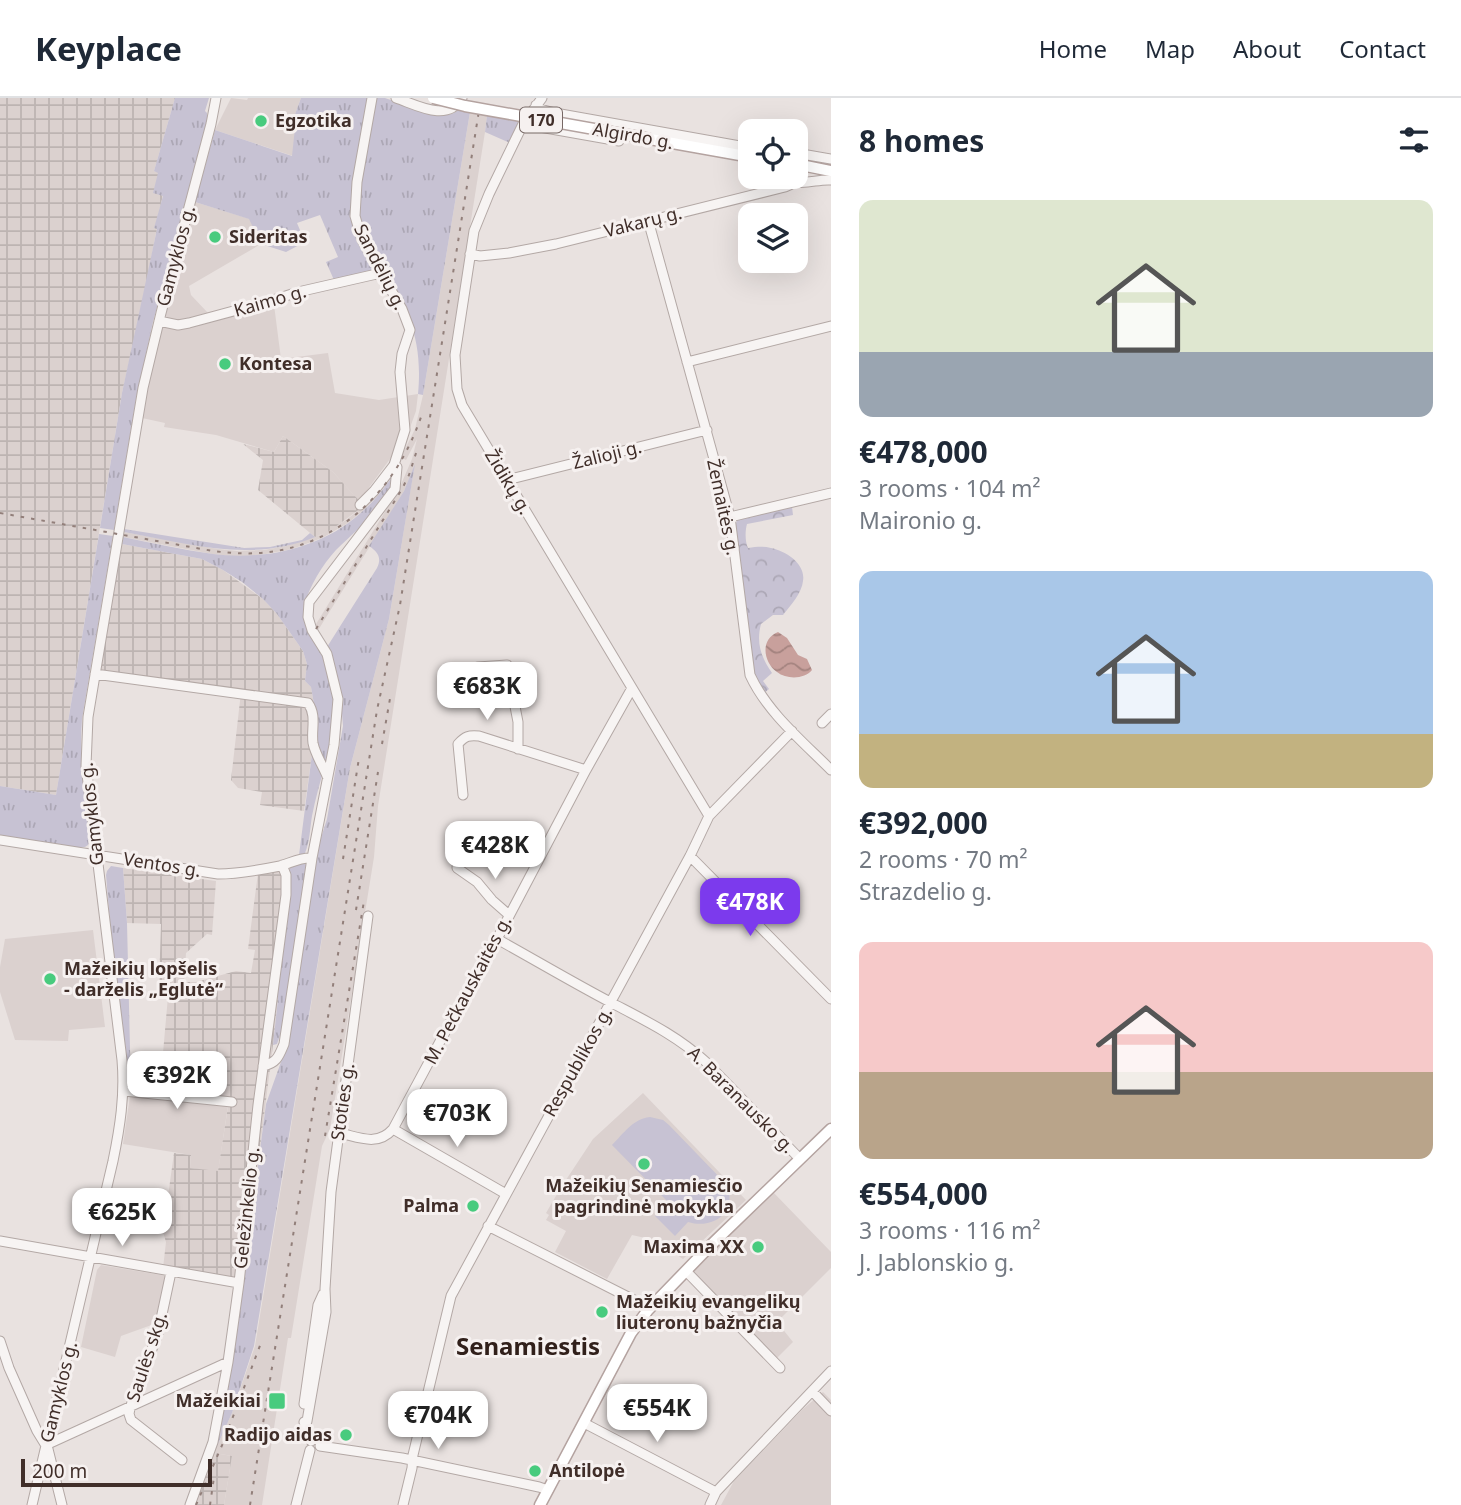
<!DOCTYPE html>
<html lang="en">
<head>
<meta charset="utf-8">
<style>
  body { margin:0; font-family:"Noto Sans",sans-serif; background:#f2f2f3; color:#1f2937; height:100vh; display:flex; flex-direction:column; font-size:26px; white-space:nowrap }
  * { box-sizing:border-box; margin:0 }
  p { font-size:23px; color:#747a83 }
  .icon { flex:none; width:38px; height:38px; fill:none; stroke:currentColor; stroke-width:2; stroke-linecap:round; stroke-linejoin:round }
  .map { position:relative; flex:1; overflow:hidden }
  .drawer { display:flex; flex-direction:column; background:#fff; width:630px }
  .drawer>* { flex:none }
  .controls { position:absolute; left:738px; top:21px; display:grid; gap:14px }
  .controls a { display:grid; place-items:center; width:70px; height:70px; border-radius:14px; background:#fff; box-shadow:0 7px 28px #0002; font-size:35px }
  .scale { position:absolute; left:21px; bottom:18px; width:191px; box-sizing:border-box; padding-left:7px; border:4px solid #402e29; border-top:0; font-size:19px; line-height:24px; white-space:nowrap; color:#402e29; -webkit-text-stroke:5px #f6f1f0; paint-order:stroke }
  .price { position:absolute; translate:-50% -60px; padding:0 16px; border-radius:14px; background:#fff; color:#222; font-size:23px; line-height:46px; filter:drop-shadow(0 2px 4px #0008) }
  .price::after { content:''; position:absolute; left:50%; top:42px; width:21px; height:16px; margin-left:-10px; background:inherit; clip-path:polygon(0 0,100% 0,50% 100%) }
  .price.active { background:#7c3aed; color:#fff }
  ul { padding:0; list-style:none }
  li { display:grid; align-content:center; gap:14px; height:371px; padding:0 28px }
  li span { display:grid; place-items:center; height:217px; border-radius:14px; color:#555 }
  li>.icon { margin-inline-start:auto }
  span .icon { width:126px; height:126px; fill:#fffc; stroke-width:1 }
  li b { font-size:30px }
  h2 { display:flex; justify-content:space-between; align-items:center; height:84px; padding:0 28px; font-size:30px }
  header { display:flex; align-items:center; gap:42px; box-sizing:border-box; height:98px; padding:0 35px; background:#fff; border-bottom:2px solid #e0e1e3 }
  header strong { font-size:33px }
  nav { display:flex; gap:38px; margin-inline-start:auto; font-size:24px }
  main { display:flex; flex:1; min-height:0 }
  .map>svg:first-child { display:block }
</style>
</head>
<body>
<header>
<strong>Keyplace</strong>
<nav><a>Home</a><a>Map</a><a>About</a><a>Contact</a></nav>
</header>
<main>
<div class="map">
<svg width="831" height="1407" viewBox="0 0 831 1407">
  <defs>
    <pattern id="industrial-grid" width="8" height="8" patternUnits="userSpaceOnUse" patternTransform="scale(1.75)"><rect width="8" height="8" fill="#dbd1cf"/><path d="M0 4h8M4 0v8" fill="none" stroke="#bdb4b2"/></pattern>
    <pattern id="grass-tufts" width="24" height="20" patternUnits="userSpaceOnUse" patternTransform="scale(1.75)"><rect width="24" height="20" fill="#c7c2d3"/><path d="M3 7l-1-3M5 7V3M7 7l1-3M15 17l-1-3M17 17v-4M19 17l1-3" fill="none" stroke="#aca7b5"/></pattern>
    <pattern id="forest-crowns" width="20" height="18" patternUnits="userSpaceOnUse" patternTransform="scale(1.75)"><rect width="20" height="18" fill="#c7c2d3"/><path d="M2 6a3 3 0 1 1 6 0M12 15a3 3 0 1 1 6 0" fill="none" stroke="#aca7b5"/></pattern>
    <pattern id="water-waves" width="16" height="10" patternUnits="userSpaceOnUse" patternTransform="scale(1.75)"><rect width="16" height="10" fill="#c8a09c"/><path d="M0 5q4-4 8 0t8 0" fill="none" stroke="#a4837f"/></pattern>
  </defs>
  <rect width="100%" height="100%" fill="#e9e2e0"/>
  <path fill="#dbd1cf" d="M 231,0 L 247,2 L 248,0 L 301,0 L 294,19 L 296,20 L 293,58 L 215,32 Z
    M 470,14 L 487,17 L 485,34 L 378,708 L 374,759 L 330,1031 L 322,1048 L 291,1240 L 288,1240 L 262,1407 L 224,1407 L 232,1358 L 214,1355 L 232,1315 L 255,1248 L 350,670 L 389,521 L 414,371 L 404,393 L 317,534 L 313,531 L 399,391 L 412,361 L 417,341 L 406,362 L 401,359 L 415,331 L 423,297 Z
    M 195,104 L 250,121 L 261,146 L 189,188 L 191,197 L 208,215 L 273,199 L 281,261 L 328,255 L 335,295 L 379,302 L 418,296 L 416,313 L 407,338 L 359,403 L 333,374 L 283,338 L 274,354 L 216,337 L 164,329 L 165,325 L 142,320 L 150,278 Z
    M 392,375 L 394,377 L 379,396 L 365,411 L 348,425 L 322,440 L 292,451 L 255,458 L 230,458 L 212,456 L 123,439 L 124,434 L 218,451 L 237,453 L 264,452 L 286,448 L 320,437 L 346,422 L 364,408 Z
    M 93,832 L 105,929 L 69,932 L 68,943 L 15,942 L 0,894 L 0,869 L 5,841 Z
    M 131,991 L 229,1001 L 218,1074 L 190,1070 L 191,1057 L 123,1046 Z
    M 643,995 L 746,1102 L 683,1161 L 654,1142 L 632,1137 L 607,1181 L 555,1154 L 566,1133 L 546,1122 L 549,1117 L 546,1115 L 560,1091 L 593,1041 Z
    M 773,1094 L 831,1154 L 831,1170 L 777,1224 L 793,1244 L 771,1266 L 685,1178 Z
    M 101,1167 L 167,1178 L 157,1225 L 121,1238 L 115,1259 L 81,1249 L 97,1172 Z
    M 823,1294 L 831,1302 L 831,1407 L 721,1407 L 734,1383 L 803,1311 Z"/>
  <path fill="url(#industrial-grid)" d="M 0,0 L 175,0 L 154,73 L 158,74 L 163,97 L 155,130 L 157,130 L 143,202 L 122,295 L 56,697 L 0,688 Z
    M 283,338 L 333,374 L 364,408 L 331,432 L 315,439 L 258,392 L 263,362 L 243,346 L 274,354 Z
    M 122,446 L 202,461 L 223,472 L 263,501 L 277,516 L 303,553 L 307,566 L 305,583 L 311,589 L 315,612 L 312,656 L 304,713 L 260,707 L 262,694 L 238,690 L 231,682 L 241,594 L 100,575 Z
    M 123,770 L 216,783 L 212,837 L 207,836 L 186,855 L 184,884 L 196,884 L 236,873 L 251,875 L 255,852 L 248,851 L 258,775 L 290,770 L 288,799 L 278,877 L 278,901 L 273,947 L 243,1184 L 163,1170 L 166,1144 L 163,1134 L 174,1055 L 191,1057 L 190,1070 L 218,1073 L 229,1002 L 203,1000 L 207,959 L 163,955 L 169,887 L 159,885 L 161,826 L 127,825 Z
    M 214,1355 L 232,1358 L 224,1407 L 192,1407 Z"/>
  <path fill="url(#grass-tufts)" d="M 175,0 L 209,0 L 205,13 L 207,15 L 207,25 L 153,224 L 136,301 L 114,432 L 100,430 L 122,295 L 157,131 L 154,130 L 163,98 L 153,95 L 158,75 L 154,73 Z
    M 301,0 L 385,0 L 437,18 L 452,16 L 459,12 L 470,14 L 423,297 L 418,296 C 423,242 409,215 384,170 L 334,182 L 326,164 L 338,159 L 320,117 L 297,125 L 305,144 L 286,154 L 261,146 L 249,121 L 195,104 L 215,32 L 292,58 L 296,20 L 294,19 Z
    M 487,17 L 521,23 L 510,45 L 485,34 Z
    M 415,366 L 389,521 L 350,670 L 254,1248 L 232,1315 L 214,1355 L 232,1265 L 266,1006 L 287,947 L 310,796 L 320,743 L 327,721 L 343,628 L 340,591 L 327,549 L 377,470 C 382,460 378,454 369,448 L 404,393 Z
    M 394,377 C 388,409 358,430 336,452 C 322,467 310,488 304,507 C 299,526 316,541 322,556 C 328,569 333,583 334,597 C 338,637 319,680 312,718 C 310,730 310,743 305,755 L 299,757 L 312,656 L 315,612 L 311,589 L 305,583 L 307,566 L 303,553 L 277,516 L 263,501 L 242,484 L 223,472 L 202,461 L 122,446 L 123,439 C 153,445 183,452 213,456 C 267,463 327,449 366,410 C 377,400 385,388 394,377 Z
    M 124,431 L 244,450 L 270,449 L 302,442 L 310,435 L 315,439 C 250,465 190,446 124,434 Z
    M 99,436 L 113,438 L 82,621 C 79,663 85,698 90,740 L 88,747 L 85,749 L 74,749 L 0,738 L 0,688 L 56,697 Z
    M 301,765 L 305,765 L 308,771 L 294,850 L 284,926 L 277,946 L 273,947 L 278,901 L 278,877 L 288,799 L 290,770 Z
    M 111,768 L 123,770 L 127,825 L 131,991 L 127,989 L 110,825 L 106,777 L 107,773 Z"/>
  <path fill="url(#forest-crowns)" d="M 792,409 L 793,417 L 747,426 C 745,433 745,444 748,450 C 756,449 763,448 771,450 C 786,453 806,466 803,483 C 802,495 790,508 783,517 L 773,517 L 761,526 C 756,545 761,559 772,575 L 763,583 L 769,591 L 763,596 L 752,573 L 735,429 L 737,422 Z"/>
  <path fill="#c7c2d3" d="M 650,1019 L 663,1022 L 669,1027 L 726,1086 C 739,1113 714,1132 688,1124 L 675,1138 L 655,1118 L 668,1104 L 612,1047 C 624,1035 633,1021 650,1019 Z"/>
  <path fill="url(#water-waves)" d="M 778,534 L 787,540 L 798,557 L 807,561 L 812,572 C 805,581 787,582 777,574 C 763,564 760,541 778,534 Z"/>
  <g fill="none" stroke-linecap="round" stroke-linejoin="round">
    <g stroke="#b3a8a5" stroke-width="11">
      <path id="minor" d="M 396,0 C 417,7 447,25 462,0
        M 542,0 L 523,26 L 489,96 L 474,133 L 455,257 L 457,291 L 462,307 L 709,718
        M 536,7 L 540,11 L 555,15 L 751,50
        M 523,26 L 619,43
        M 796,55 L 831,61
        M 796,84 C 808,86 819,81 831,82
        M 648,122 L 730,419 L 750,577 C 767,614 802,643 831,672
        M 470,156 L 480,158 L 509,155 L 556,146 L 785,89 C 797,85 800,79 801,67
        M 159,223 L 178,227 L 189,225 L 267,204 L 298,194 L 381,175
        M 687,264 L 831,228
        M 507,382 L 707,332
        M 360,407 L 374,393 L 394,367 L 405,332 L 400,274 L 402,256 L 410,232 L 402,211 L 362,142 L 355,118 L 357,84 L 372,0
        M 730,419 L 831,395
        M 95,576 L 308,605 C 317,618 311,631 313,645 C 315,656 323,668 327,678
        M 445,581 L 478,569 L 507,567 L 518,624 L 518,651
        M 822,625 L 831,616
        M 463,697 L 458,646 C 465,638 469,637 479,638 L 586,672
        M 462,730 L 508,736 L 545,749
        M 0,742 L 218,776 C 238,776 260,772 280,768 C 291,765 300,759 312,760 L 334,647 L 338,601 L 327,556 L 312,532 L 308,519 L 309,504 L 395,391 L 397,369 L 394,367
        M 690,758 L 831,901
        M 458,759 L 457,770 L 477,784 L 492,802 L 509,817
        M 497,841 C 535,862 572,884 610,904 C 646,923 676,937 706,964 L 800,1061
        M 263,968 C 277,965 279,958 284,946 L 312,760
        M 124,993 L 232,1004
        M 393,1031 L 506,1096
        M 339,1035 C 359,1039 377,1049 393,1031 L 466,895 L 497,841 L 586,672 L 632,590
        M 488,1128 L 636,1203 L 648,1212
        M 0,1143 L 239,1185
        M 686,1173 L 780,1270
        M 171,1174 L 158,1235 L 130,1310 L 129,1316 L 131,1322 L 182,1362
        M 0,1243 L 9,1270 L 37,1333 L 48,1351 L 62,1407
        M 812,1293 L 831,1313
        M 304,1306 L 318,1207 L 323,1196
        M 304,1324 L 311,1343
        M 584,1325 L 716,1394
        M 305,1329 L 307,1323 L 326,1214 L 325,1191 L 331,1094 L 368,818
        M 46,1347 L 228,1264
        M 320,1348 L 402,1360 L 539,1389 L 548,1392
        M 32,1407 L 113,1063 C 120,1029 125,997 122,962 L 86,668 L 88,619 L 143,290 L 161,215 L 211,26 L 216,0
        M 190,1407 L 213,1344 L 228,1264 L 239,1185 L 258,1007 L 286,797 L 286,777 L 282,767
        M 296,1407 L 310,1352
        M 403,1407 L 412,1370 L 413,1357 L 451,1198 L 690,758 L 709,718 L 792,633
        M 710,1407 L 716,1394 L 831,1273"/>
    </g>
    <g stroke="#b4a3a0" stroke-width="13">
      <path id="major" d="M 650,41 L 751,59
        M 796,66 L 831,73
        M 540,1407 L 631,1235 L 648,1212 L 710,1148 L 831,1031"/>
    </g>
    <use href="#minor" stroke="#f7f4f3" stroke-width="9"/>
    <use href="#major" stroke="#fff" stroke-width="10"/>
    <path stroke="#927f7a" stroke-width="2" stroke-dasharray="3.5 7" stroke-linecap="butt" d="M 0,415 L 213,453 C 229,455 245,456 261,455 C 343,448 399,388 423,313
      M 316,531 L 402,391 L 409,377 L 417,352
      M 382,646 L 391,595
      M 343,761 L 359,660
      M 356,812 L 378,674
      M 325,1038 L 364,803
      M 196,1407 L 223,1345 L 261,1245
      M 210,1407 L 214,1379
      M 250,1407 L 377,612 L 400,507 L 481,0"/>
    <g stroke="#b4a3a0" stroke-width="13" stroke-linecap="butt">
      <path id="major-bridge" d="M 433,0 L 465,8 L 650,41"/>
    </g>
    <use href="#major-bridge" stroke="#fff" stroke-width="10"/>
  </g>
  <g fill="#48cb7e" stroke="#f6f1f0" stroke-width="2.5">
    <circle cx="261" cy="23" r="7"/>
    <circle cx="215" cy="139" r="7"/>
    <circle cx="225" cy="266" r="7"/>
    <circle cx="50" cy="881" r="7"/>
    <circle cx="644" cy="1066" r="7"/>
    <circle cx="473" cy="1108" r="7"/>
    <circle cx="758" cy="1149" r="7"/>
    <circle cx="602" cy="1214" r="7"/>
    <rect x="268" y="1294" width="18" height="18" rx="3.5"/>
    <circle cx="346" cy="1337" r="7"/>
    <circle cx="535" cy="1373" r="7"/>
  </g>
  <g text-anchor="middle" stroke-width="6" stroke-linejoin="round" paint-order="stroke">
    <rect fill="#f6f1f0" stroke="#776865" stroke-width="2" x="520" y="9.5" width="42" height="25" rx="5"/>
    <g font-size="16" font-weight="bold" fill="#402e29">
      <text x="541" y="28">170</text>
    </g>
    <g font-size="18" font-weight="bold" fill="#402e29" stroke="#f6f1f0" text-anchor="start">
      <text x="275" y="29">Egzotika</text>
      <text x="229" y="145">Sideritas</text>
      <text x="239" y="272">Kontesa</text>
      <text x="64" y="877">Mažeikių lopšelis<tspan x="64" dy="21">- darželis „Eglutė“</tspan></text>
      <text x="644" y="1094" text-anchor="middle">Mažeikių Senamiesčio<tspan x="644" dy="21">pagrindinė mokykla</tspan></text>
      <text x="459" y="1114" text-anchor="end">Palma</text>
      <text x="744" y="1155" text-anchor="end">Maxima XX</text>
      <text x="616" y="1210">Mažeikių evangelikų<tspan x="616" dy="21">liuteronų bažnyčia</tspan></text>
      <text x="261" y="1309" text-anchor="end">Mažeikiai</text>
      <text x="332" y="1343" text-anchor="end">Radijo aidas</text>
      <text x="549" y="1379">Antilopė</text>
    </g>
    <g font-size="18" fill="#402e29" stroke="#f6f1f0">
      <text transform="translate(633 38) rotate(10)" y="6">Algirdo g.</text>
      <text transform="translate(643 124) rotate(-14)" y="6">Vakarų g.</text>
      <text transform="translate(176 158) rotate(-75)" y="6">Gamyklos g.</text>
      <text transform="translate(380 169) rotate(63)" y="6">Sandėlių g.</text>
      <text transform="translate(270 203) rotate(-16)" y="6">Kaimo g.</text>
      <text transform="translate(607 357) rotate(-14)" y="6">Žalioji g.</text>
      <text transform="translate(508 384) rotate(59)" y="6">Židikų g.</text>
      <text transform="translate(723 409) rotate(78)" y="6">Žemaitės g.</text>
      <text transform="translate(92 716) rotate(-96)" y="6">Gamyklos g.</text>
      <text transform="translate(162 767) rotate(9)" y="6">Ventos g.</text>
      <text transform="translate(468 892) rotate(-62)" y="6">M. Pečkauskaitės g.</text>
      <text transform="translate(578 964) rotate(-61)" y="6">Respublikos g.</text>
      <text transform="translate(741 1002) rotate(45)" y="6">A. Baranausko g.</text>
      <text transform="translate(343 1004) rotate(-82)" y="6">Stoties g.</text>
      <text transform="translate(247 1110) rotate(-84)" y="6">Geležinkelio g.</text>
      <text transform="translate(147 1259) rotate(-72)" y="6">Saulės skg.</text>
      <text transform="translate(59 1294) rotate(-76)" y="6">Gamyklos g.</text>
    </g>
    <g font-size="24" font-weight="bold" fill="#31201b" stroke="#f6f1f0">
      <text x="528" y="1257">Senamiestis</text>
    </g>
  </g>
</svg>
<div class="controls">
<a><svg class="icon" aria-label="locate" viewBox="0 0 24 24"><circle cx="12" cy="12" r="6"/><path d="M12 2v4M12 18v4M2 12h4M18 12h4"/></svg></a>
<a><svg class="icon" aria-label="layers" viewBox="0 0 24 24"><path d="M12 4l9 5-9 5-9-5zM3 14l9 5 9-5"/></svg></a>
</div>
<div class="scale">200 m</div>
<b class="price" style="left:487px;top:624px">€683K</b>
<b class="price" style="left:495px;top:783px">€428K</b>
<b class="price active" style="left:750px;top:840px">€478K</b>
<b class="price" style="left:177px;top:1013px">€392K</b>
<b class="price" style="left:457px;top:1051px">€703K</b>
<b class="price" style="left:122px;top:1150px">€625K</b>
<b class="price" style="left:657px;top:1346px">€554K</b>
<b class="price" style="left:438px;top:1353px">€704K</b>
</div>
<section class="drawer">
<h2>8 homes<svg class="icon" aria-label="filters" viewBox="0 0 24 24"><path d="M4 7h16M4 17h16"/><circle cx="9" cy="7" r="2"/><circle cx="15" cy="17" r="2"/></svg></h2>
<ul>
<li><span style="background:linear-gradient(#dfe7d0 70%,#9aa5b1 0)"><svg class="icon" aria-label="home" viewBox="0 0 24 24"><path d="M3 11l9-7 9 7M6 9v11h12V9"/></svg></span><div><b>€478,000</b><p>3 rooms · 104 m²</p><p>Maironio g.</p></div></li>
<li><span style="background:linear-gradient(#a9c7e8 75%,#c2b280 0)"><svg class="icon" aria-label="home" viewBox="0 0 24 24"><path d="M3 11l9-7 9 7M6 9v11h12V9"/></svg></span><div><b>€392,000</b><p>2 rooms · 70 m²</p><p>Strazdelio g.</p></div></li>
<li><span style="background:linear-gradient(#f6c9c9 60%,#b9a48a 0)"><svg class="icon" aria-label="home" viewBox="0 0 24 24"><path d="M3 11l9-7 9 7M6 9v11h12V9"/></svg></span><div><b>€554,000</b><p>3 rooms · 116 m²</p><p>J. Jablonskio g.</p></div></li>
</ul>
</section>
</main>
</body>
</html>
